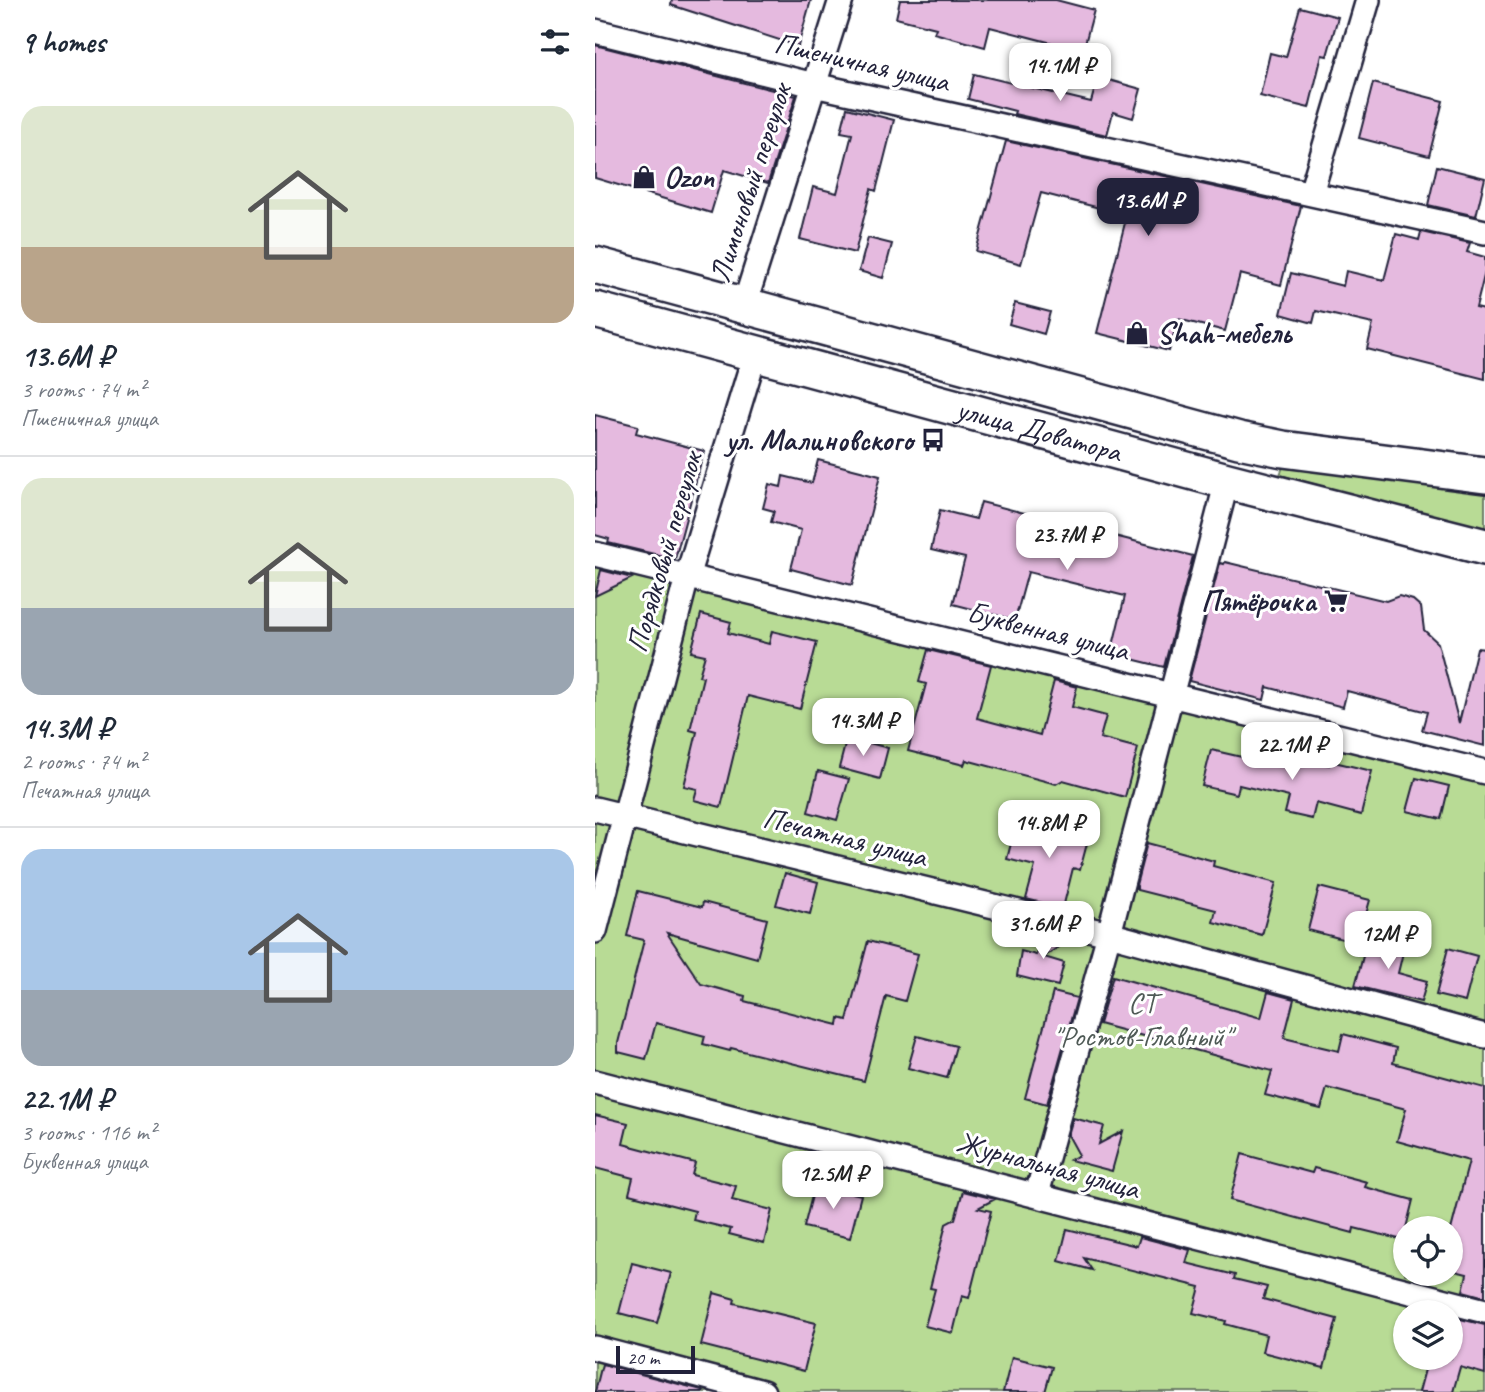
<!DOCTYPE html>
<html lang="en">
<head>
<meta charset="utf-8">
<style>
  body { margin:0; font-family:Caveat,sans-serif; background:#f2f2f3; color:#1f2937; height:100vh; display:flex; flex-direction:column; font-size:26px; white-space:nowrap }
  * { box-sizing:border-box; margin:0 }
  p { font-size:23px; color:#747a83 }
  .icon { flex:none; width:38px; height:38px; fill:none; stroke:currentColor; stroke-width:2; stroke-linecap:round; stroke-linejoin:round }
  .map { position:relative; flex:1; overflow:hidden }
  .details { display:flex; flex-direction:column; background:#fff; width:595px }
  .details>* { flex:none }
  .buttons { position:absolute; left:798px; top:1216px; display:grid; gap:14px }
  .buttons a { display:grid; place-items:center; width:70px; height:70px; border-radius:50%; background:#fff; box-shadow:0 2px 5px #0004; font-size:35px }
  .scale { position:absolute; left:21px; bottom:18px; width:79px; box-sizing:border-box; padding-left:7px; border:4px solid #22223b; border-top:0; font-size:19px; line-height:24px; white-space:nowrap; color:#22223b; -webkit-text-stroke:5px #fff; paint-order:stroke }
  .price { position:absolute; translate:-50% -60px; padding:0 16px; border-radius:14px; background:#fff; color:#222; font-size:23px; line-height:46px; filter:drop-shadow(0 2px 4px #0008) }
  .price::after { content:''; position:absolute; left:50%; top:42px; width:21px; height:16px; margin-left:-10px; background:inherit; clip-path:polygon(0 0,100% 0,50% 100%) }
  .price.on { background:#22223b; color:#fff }
  ul { padding:0; list-style:none }
  li { display:grid; align-content:center; gap:14px; height:371px; padding:0 21px }
  li+li { border-top:2px solid #e0e1e3 }
  li span { display:grid; place-items:center; height:217px; border-radius:21px; color:#555 }
  li>.icon { margin-inline-start:auto }
  span .icon { width:126px; height:126px; fill:#fffc; stroke-width:1 }
  li b { font-size:30px }
  h2 { display:flex; justify-content:space-between; align-items:center; height:84px; padding:0 21px; font-size:30px }
  main { display:flex; flex:1; min-height:0 }
  .map>svg:first-child { display:block }
</style>
</head>
<body>
<main>
<section class="details">
<h2>9 homes<svg class="icon" aria-label="filters" viewBox="0 0 24 24"><path d="M4 7h16M4 17h16"/><circle cx="9" cy="7" r="2"/><circle cx="15" cy="17" r="2"/></svg></h2>
<ul>
<li><span style="background:linear-gradient(#dfe7d0 65%,#b9a48a 0)"><svg class="icon" aria-label="home" viewBox="0 0 24 24"><path d="M3 11l9-7 9 7M6 9v11h12V9"/></svg></span><div><b>13.6M ₽</b><p>3 rooms · 74 m²</p><p>Пшеничная улица</p></div></li>
<li><span style="background:linear-gradient(#dfe7d0 60%,#9aa5b1 0)"><svg class="icon" aria-label="home" viewBox="0 0 24 24"><path d="M3 11l9-7 9 7M6 9v11h12V9"/></svg></span><div><b>14.3M ₽</b><p>2 rooms · 74 m²</p><p>Печатная улица</p></div></li>
<li><span style="background:linear-gradient(#a9c7e8 65%,#9aa5b1 0)"><svg class="icon" aria-label="home" viewBox="0 0 24 24"><path d="M3 11l9-7 9 7M6 9v11h12V9"/></svg></span><div><b>22.1M ₽</b><p>3 rooms · 116 m²</p><p>Буквенная улица</p></div></li>
</ul>
</section>
<div class="map">
<svg width="890" height="1392" viewBox="0 0 890 1392">
  <rect width="100%" height="100%" fill="#fff"/>
  <filter id="ink" filterUnits="userSpaceOnUse"><feTurbulence type="fractalNoise" baseFrequency=".0143" numOctaves="2"/><feDisplacementMap in="SourceGraphic" scale="14" xChannelSelector="R" yChannelSelector="G"/><feConvolveMatrix kernelMatrix="1 2 1 2 8 2 1 2 1" color-interpolation-filters="sRGB"/></filter>
  <g filter="url(#ink)">
    <path fill="#b8db95" stroke="#6d7e68" stroke-width="2" fill-rule="evenodd" d="M 689,464 L 890,493 L 890,530 L 685,475 Z
      M 0,547 L 890,764 L 890,1392 L 0,1392 ZM 810,1228 L 856,1228 L 856,1274 L 810,1274 ZM 810,1312 L 856,1312 L 856,1358 L 810,1358 Z"/>
    <path fill="#e5badf" stroke="#22223b" stroke-width="2" d="M 77,0 L 216,0 L 203,46 L 76,5 Z
      M 305,0 L 461,0 L 499,10 L 488,51 L 395,27 L 390,47 L 339,33 L 341,28 L 301,18 Z
      M 705,7 L 743,17 L 732,56 L 727,55 L 714,108 L 665,96 L 675,53 L 691,57 Z
      M 0,45 L 201,96 L 173,183 L 129,170 L 116,213 L 0,178 Z
      M 379,74 L 496,102 L 503,77 L 546,89 L 538,118 L 518,112 L 512,135 L 419,114 L 420,111 L 373,99 Z
      M 778,83 L 848,101 L 834,156 L 764,138 Z
      M 252,108 L 299,120 L 281,191 L 276,189 L 260,253 L 205,239 L 218,187 L 242,193 L 257,134 L 246,132 Z
      M 411,141 L 706,206 L 686,285 L 645,274 L 630,331 L 583,319 L 574,351 L 502,333 L 532,215 L 446,193 L 426,264 L 381,251 Z
      M 842,166 L 890,178 L 881,216 L 833,205 Z
      M 826,232 L 875,243 L 872,252 L 890,257 L 890,272 L 881,308 L 890,310 L 890,379 L 772,349 L 778,324 L 721,311 L 718,323 L 686,314 L 696,273 L 748,286 L 751,271 L 789,280 L 801,234 L 824,240 Z
      M 273,238 L 297,244 L 288,278 L 264,271 Z
      M 420,303 L 455,312 L 449,334 L 414,324 Z
      M 0,415 L 43,426 L 41,433 L 109,451 L 80,559 L 13,543 L 14,539 L 0,535 Z
      M 223,460 L 285,476 L 257,585 L 196,569 L 206,530 L 176,522 L 179,511 L 168,508 L 174,484 L 186,487 L 188,476 L 217,483 Z
      M 386,502 L 598,556 L 569,667 L 516,654 L 530,596 L 433,572 L 420,620 L 358,604 L 370,558 L 336,550 L 345,510 L 381,519 Z
      M 630,562 L 791,601 L 804,596 L 818,600 L 826,607 L 829,630 L 843,643 L 864,723 L 882,648 L 890,649 L 890,746 L 827,730 L 832,712 L 752,691 L 748,707 L 672,687 L 669,700 L 594,681 L 625,563 L 629,564 Z
      M 6,570 L 37,578 L 0,596 Z
      M 106,614 L 136,622 L 133,633 L 174,644 L 177,631 L 222,642 L 205,709 L 153,696 L 126,807 L 99,800 L 102,789 L 89,786 L 102,732 L 95,730 L 108,677 L 104,676 L 110,655 L 96,652 Z
      M 333,650 L 396,665 L 382,718 L 445,735 L 459,681 L 482,687 L 477,707 L 511,716 L 505,738 L 543,748 L 530,797 L 468,780 L 461,784 L 371,760 L 369,765 L 313,751 L 331,684 L 324,682 Z
      M 252,737 L 293,748 L 285,779 L 244,768 Z
      M 616,750 L 660,760 L 662,755 L 702,765 L 704,757 L 734,765 L 735,761 L 777,771 L 766,815 L 721,803 L 717,819 L 690,813 L 694,797 L 644,785 L 642,794 L 607,786 Z
      M 223,771 L 254,779 L 242,820 L 213,812 Z
      M 821,778 L 854,786 L 846,819 L 812,811 Z
      M 421,824 L 450,831 L 451,825 L 494,836 L 485,870 L 478,868 L 468,908 L 431,899 L 440,866 L 412,859 Z
      M 552,843 L 619,861 L 618,866 L 681,883 L 667,935 L 618,922 L 621,910 L 542,890 L 542,887 L 540,889 Z
      M 190,873 L 223,882 L 215,914 L 181,905 Z
      M 724,887 L 775,900 L 763,943 L 713,930 Z
      M 43,891 L 107,907 L 108,902 L 172,919 L 162,958 L 72,933 L 106,984 L 150,996 L 149,1001 L 243,1025 L 244,1018 L 252,1020 L 273,941 L 323,954 L 310,1001 L 291,996 L 269,1081 L 136,1048 L 135,1051 L 108,1044 L 110,1036 L 61,1023 L 51,1059 L 23,1052 L 23,1043 L 49,940 L 32,936 Z
      M 446,932 L 475,939 L 449,957 L 469,963 L 463,986 L 422,976 L 426,951 L 441,955 Z
      M 774,934 L 810,944 L 803,973 L 832,981 L 826,1002 L 760,986 Z
      M 853,948 L 882,956 L 870,1002 L 841,995 Z
      M 518,976 L 666,1018 L 673,992 L 699,999 L 689,1038 L 744,1051 L 748,1034 L 801,1048 L 798,1063 L 890,1088 L 890,1297 L 868,1291 L 872,1274 L 856,1270 L 856,1230 L 874,1161 L 802,1141 L 811,1109 L 732,1088 L 726,1109 L 670,1095 L 677,1071 L 504,1024 Z
      M 458,992 L 482,998 L 452,1104 L 430,1098 Z
      M 322,1036 L 361,1046 L 352,1078 L 313,1068 Z
      M 0,1115 L 33,1123 L 28,1144 L 100,1163 L 97,1175 L 141,1186 L 137,1200 L 177,1210 L 169,1243 L 134,1234 L 136,1229 L 98,1220 L 100,1211 L 34,1194 L 38,1178 L 0,1168 Z
      M 478,1118 L 509,1126 L 504,1144 L 528,1131 L 517,1171 L 475,1160 L 484,1155 L 473,1135 Z
      M 647,1154 L 717,1173 L 719,1168 L 772,1182 L 770,1187 L 818,1200 L 808,1240 L 759,1228 L 758,1233 L 635,1200 Z
      M 220,1184 L 266,1195 L 255,1238 L 209,1227 Z
      M 368,1191 L 400,1199 L 383,1208 L 396,1211 L 374,1298 L 367,1296 L 358,1333 L 330,1326 L 340,1289 L 335,1288 L 351,1224 L 360,1219 Z
      M 472,1229 L 542,1246 L 545,1237 L 595,1250 L 591,1263 L 640,1275 L 639,1279 L 672,1287 L 668,1299 L 742,1319 L 729,1368 L 667,1352 L 671,1335 L 630,1324 L 631,1321 L 598,1313 L 605,1287 L 489,1258 L 497,1270 L 464,1261 Z
      M 37,1263 L 76,1273 L 62,1323 L 24,1313 Z
      M 119,1293 L 140,1299 L 139,1303 L 221,1323 L 209,1371 L 106,1345 Z
      M 861,1318 L 890,1325 L 890,1374 L 865,1367 L 858,1392 L 824,1392 L 833,1358 L 856,1358 L 856,1336 Z
      M 417,1357 L 457,1367 L 450,1392 L 408,1392 Z
      M 7,1364 L 107,1390 L 107,1392 L 0,1392 Z"/>
    <g fill="none" stroke-linecap="round" stroke-linejoin="round">
      <g stroke="#22223b" stroke-width="28">
        <path id="minor" d="M 0,31 L 219,85 L 890,232
          M 716,193 L 773,0
          M 149,306 L 246,0
          M 0,554 L 890,772
          M 0,809 L 514,934 L 890,1036
          M 0,931 L 92,577 L 160,354
          M 0,1082 L 890,1311
          M 442,1194 L 514,934 L 632,481
          M 0,1348 L 168,1392"/>
      </g>
      <g stroke="#22223b" stroke-width="40">
        <g id="primary">
          <path d="M 0,265 L 644,440 L 688,449 L 890,475"/>
          <path id="s1" d="M 0,310 L 632,481 L 890,547"/>
        </g>
      </g>
      <use href="#minor" stroke="#fff" stroke-width="23"/>
      <use href="#primary" stroke="#fff" stroke-width="35"/>
    </g>
  </g>
  <defs>
    <g id="shop-bare" transform="scale(1.89)"><path d="M-5-2.5h2.3a2.7 3.5 0 0 1 5.4 0H5L5.5 6h-11ZM-1.5-2.5h3a1.5 2.3 0 0 0-3 0Z" fill="#22223b" stroke="#fff" stroke-width="2.5" paint-order="stroke"/></g>
    <g id="bus-bare" transform="scale(1.89)"><path d="M-5-6H5V4H4V6H2V4H-2V6H-4V4H-5ZM-3.5-4V0h7V-4ZM-3.5 1.2v1.5H-2V1.2ZM2 1.2v1.5H3.5V1.2Z" fill="#22223b" stroke="#fff" stroke-width="2.5" paint-order="stroke"/></g>
    <g id="supermarket-bare" transform="scale(1.89)"><path d="M-6-5.5h2.5l.6 2H6L4.5 2H-2.5L-4.4-4H-6ZM-1.5 3.2a1.3 1.3 0 1 0 .1 0ZM3 3.2a1.3 1.3 0 1 0 .1 0Z" fill="#22223b" stroke="#fff" stroke-width="2.5" paint-order="stroke"/></g>
  </defs>
  <g fill-rule="evenodd">
    <use href="#shop-bare" x="49" y="177"/>
    <use href="#shop-bare" x="542" y="333"/>
    <use href="#bus-bare" x="338" y="440"/>
    <use href="#supermarket-bare" x="741" y="601"/>
  </g>
  <g text-anchor="middle" stroke-width="6" stroke-linejoin="round" paint-order="stroke">
    <g font-size="30" fill="#22223b" stroke="#fff">
      <text transform="translate(267 62) rotate(13)" y="10">Пшеничная улица</text>
      <text transform="translate(155 183) rotate(-72)" y="10">Лимоновый переулок</text>
      <text dy="10" stroke="none"><textPath href="#s1" startOffset="460">улица Доватора</textPath></text>
      <text transform="translate(69 552) rotate(-74)" y="10">Порядковый переулок</text>
      <text transform="translate(453 631) rotate(14)" y="10">Буквенная улица</text>
      <text transform="translate(250 837) rotate(14)" y="10">Печатная улица</text>
      <text transform="translate(453 1165) rotate(15)" y="10">Журнальная улица</text>
    </g>
    <g font-size="30" font-weight="bold" fill="#22223b" stroke="#fff" text-anchor="start">
      <text x="69" y="187">Ozon</text>
      <text x="562" y="343">Shah-мебель</text>
      <text x="318" y="450" text-anchor="end">ул. Малиновского</text>
      <text x="721" y="611" text-anchor="end">Пятёрочка</text>
    </g>
    <g font-size="30" fill="#4f5a56" stroke="#fff">
      <text x="547" y="1012">СТ<tspan x="547" dy="34">"Ростов-Главный"</tspan></text>
    </g>
  </g>
</svg>
<div class="buttons">
<a><svg class="icon" aria-label="locate" viewBox="0 0 24 24"><circle cx="12" cy="12" r="6"/><path d="M12 2v4M12 18v4M2 12h4M18 12h4"/></svg></a>
<a><svg class="icon" aria-label="layers" viewBox="0 0 24 24"><path d="M12 4l9 5-9 5-9-5zM3 14l9 5 9-5"/></svg></a>
</div>
<div class="scale">20 m</div>
<b class="price" style="left:465px;top:103px">14.1M ₽</b>
<b class="price on" style="left:553px;top:238px">13.6M ₽</b>
<b class="price" style="left:472px;top:572px">23.7M ₽</b>
<b class="price" style="left:268px;top:758px">14.3M ₽</b>
<b class="price" style="left:697px;top:782px">22.1M ₽</b>
<b class="price" style="left:454px;top:860px">14.8M ₽</b>
<b class="price" style="left:448px;top:961px">31.6M ₽</b>
<b class="price" style="left:793px;top:971px">12M ₽</b>
<b class="price" style="left:238px;top:1211px">12.5M ₽</b>
</div>
</main>
</body>
</html>
